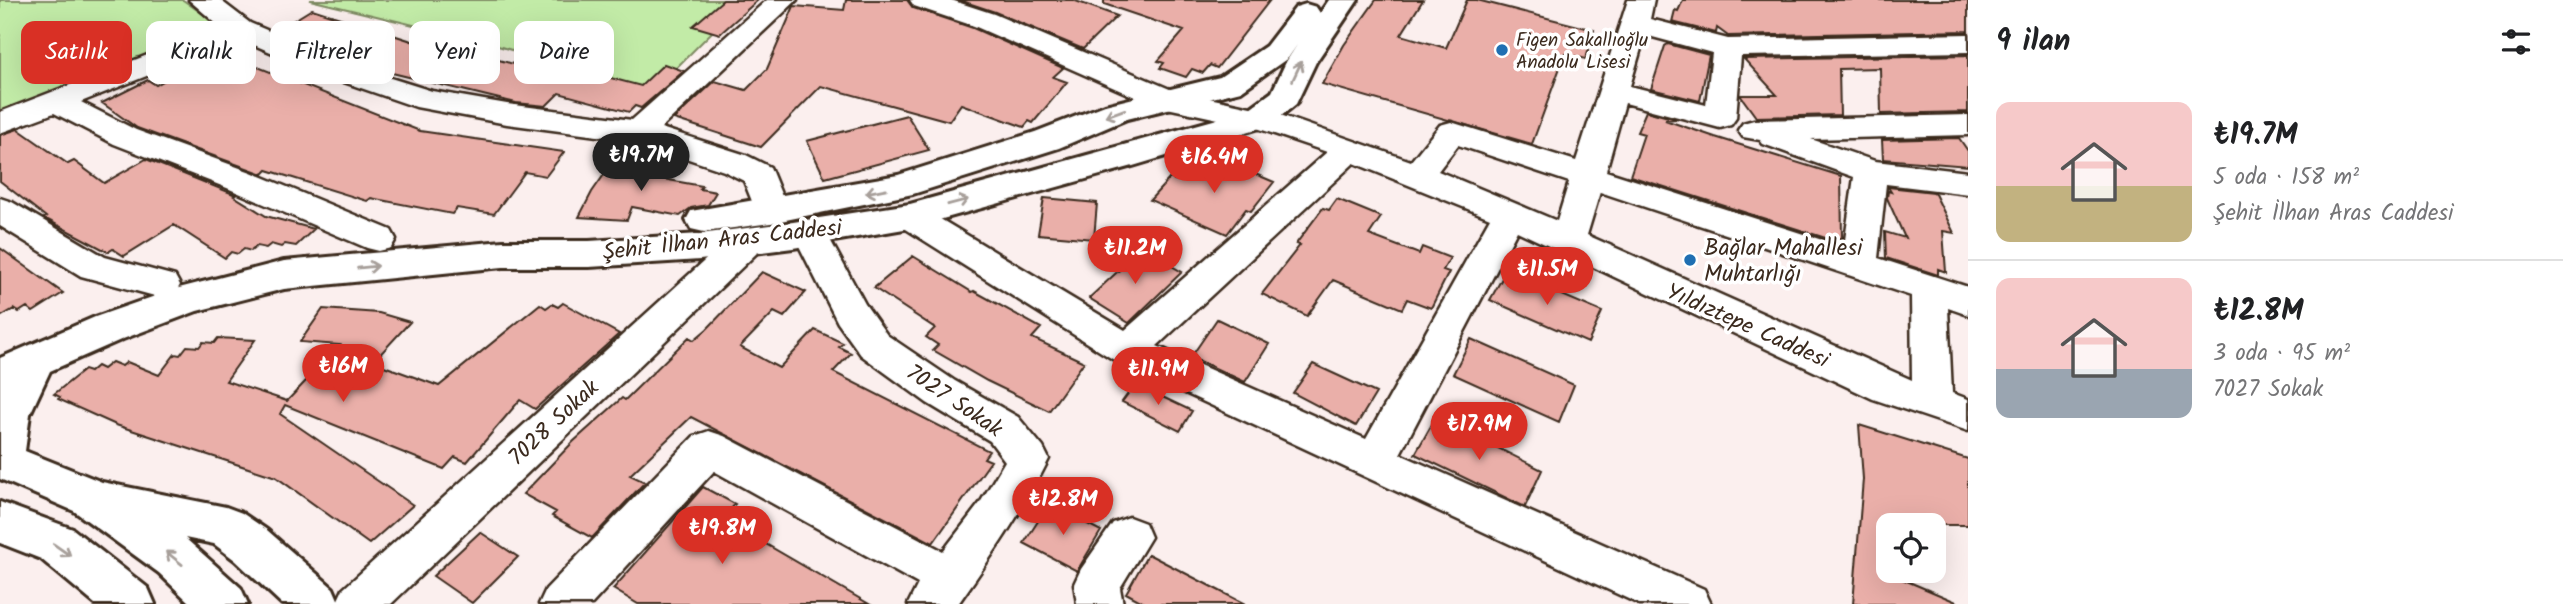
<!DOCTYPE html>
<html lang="tr">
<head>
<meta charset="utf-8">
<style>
  body { margin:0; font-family:Kalam,sans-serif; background:#f6f6f6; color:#202124; height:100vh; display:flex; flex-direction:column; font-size:26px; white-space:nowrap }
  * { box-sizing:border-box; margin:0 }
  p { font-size:23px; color:#757577 }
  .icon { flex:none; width:38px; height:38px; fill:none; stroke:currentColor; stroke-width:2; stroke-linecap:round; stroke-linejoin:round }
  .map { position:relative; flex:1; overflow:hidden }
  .side { display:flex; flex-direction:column; background:#fff; width:595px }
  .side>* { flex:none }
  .top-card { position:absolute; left:21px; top:21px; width:665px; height:63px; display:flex; gap:14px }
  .fabs { position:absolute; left:1876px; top:513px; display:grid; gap:14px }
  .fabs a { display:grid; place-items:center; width:70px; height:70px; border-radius:14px; background:#fff; box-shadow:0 7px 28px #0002; font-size:35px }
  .price { position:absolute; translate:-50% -60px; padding:0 16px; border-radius:24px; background:#d93025; color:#fff; font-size:23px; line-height:46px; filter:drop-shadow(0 2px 4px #0008) }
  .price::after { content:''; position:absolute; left:50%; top:42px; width:21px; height:16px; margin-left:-10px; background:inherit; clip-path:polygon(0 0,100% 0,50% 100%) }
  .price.on { background:#222; color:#fff }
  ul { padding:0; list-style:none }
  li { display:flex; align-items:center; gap:21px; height:175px; padding:0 28px }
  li+li { border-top:2px solid #e0e0e0 }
  li span { display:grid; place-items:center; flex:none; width:196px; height:140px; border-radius:14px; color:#555 }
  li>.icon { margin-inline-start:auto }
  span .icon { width:84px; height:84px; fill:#fffc; stroke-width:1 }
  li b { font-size:30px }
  h2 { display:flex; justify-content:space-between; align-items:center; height:84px; padding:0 28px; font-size:30px }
  .tag { padding:0 24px; border-radius:14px; background:#fff; box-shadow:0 7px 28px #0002; font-size:24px; line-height:63px }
  .tag.on { background:#d93025; color:#fff }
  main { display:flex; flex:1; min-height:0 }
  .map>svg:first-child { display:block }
</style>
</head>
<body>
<main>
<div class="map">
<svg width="1968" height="604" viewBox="0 0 1968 604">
  <rect width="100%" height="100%" fill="#fbefee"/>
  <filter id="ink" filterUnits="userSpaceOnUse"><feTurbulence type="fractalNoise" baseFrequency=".0143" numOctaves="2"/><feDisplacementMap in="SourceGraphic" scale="14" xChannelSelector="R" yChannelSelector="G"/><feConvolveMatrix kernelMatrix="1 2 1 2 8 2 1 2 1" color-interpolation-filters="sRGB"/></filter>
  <g filter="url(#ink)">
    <path fill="#c2eba7" stroke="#7e8a62" stroke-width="2" d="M 0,0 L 183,0 L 227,31 L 0,124 Z
      M 310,0 L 744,0 L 652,92 L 488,43 Z"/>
    <path fill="#eaafa9" stroke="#3b2a1e" stroke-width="2" d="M 723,0 L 758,0 L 720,34 L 693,26 Z
      M 846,0 L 907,0 L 913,8 L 973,28 L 1063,68 L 1053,77 L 1067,82 L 1033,123 L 1029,121 L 1024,127 L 961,104 L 949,121 L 821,86 L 761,147 L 674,119 L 715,81 L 746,90 L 767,69 L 794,6 L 844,10 Z
      M 959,0 L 1073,0 L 1117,16 L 1083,49 L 995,12 Z
      M 1104,0 L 1270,0 L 1217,68 L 1210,65 L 1203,73 L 1192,69 L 1186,77 L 1160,68 L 1164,63 L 1158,61 L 1184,31 L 1104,4 Z
      M 1376,0 L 1423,0 L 1401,35 L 1446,48 L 1467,0 L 1477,0 L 1594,30 L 1586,59 L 1565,54 L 1532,144 L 1322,84 L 1344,45 Z
      M 1683,0 L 1968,0 L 1968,31 L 1728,36 L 1717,28 L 1716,33 L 1672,22 L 1675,10 L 1678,11 Z
      M 312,9 L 415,42 L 417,40 L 444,45 L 528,68 L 542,54 L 587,63 L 580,70 L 641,86 L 664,64 L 684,71 L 641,108 L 635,106 L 629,112 L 559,93 L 546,106 L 516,103 L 359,65 L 278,30 Z
      M 1668,44 L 1709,55 L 1700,101 L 1651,89 L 1665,46 Z
      M 213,52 L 254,69 L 258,67 L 420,131 L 564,152 L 546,176 L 525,172 L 494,214 L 457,208 L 452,214 L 371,198 L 367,201 L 267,170 L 263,174 L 137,128 L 102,103 L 148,80 L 156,85 Z
      M 1968,55 L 1968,112 L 1881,114 L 1880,68 L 1839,69 L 1840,115 L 1756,117 L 1740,95 L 1777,95 L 1744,59 Z
      M 1646,111 L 1676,119 L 1665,120 L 1715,137 L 1841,176 L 1842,239 L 1835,237 L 1835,241 L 1630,176 L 1644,134 L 1637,132 Z
      M 907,115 L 929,150 L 825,178 L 807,141 Z
      M 18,129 L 68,164 L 74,161 L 104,183 L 146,159 L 236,195 L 234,196 L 266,216 L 314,229 L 296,246 L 285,244 L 281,247 L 271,244 L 266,248 L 257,246 L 251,251 L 244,249 L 238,254 L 231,252 L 225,258 L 174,225 L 124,256 L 113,249 L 108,252 L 44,218 L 46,217 L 0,181 L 0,135 Z
      M 1959,138 L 1968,151 L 1968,166 L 1883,159 L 1882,140 Z
      M 615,159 L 659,166 L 652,177 L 702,186 L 700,189 L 716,192 L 708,205 L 691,208 L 680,216 L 632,207 L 627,220 L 579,217 L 592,192 Z
      M 1227,162 L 1274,182 L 1251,211 L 1246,209 L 1227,234 L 1150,200 L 1170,178 L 1175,180 Z
      M 1888,187 L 1934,192 L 1954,233 L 1943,231 L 1946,272 L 1938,269 L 1938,275 L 1886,258 L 1885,232 L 1905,238 L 1887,198 L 1888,191 L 1891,192 Z
      M 1044,198 L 1097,203 L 1094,239 L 1038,234 Z
      M 1337,199 L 1381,217 L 1369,235 L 1419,254 L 1422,247 L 1450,258 L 1443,270 L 1449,272 L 1431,308 L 1407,299 L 1402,309 L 1333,280 L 1307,316 L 1262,294 L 1300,245 L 1296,244 L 1323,208 L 1329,210 Z
      M 0,248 L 63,293 L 33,312 L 27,307 L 19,312 L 14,309 L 0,317 Z
      M 1142,249 L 1182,272 L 1129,323 L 1089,298 Z
      M 913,256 L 972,292 L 974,291 L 1041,328 L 1032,338 L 1084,362 L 1049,411 L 987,381 L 933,350 L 938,345 L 926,337 L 935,328 L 874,288 Z
      M 1506,271 L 1602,312 L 1588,343 L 1490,300 Z
      M 762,272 L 806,292 L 784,317 L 774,312 L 740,347 L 779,368 L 815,330 L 843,343 L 839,347 L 851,353 L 833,372 L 989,451 L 984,458 L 991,461 L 933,543 L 691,417 L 630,475 L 645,482 L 592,538 L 552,516 L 556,512 L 523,494 L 573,442 L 622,398 L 625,400 L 689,337 L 694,340 L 707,329 Z
      M 563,303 L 619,334 L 535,409 L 520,400 L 467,462 L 455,457 L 444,469 L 285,405 L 280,414 L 413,505 L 369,544 L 276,477 L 116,425 L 58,399 L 60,397 L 54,394 L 84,370 L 90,372 L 97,366 L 103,369 L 112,362 L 122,366 L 127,362 L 159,375 L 175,354 L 180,355 L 187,346 L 199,347 L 203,342 L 214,343 L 218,338 L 255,340 L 226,381 L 287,401 L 340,345 L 300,342 L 323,309 L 379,313 L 410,322 L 373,362 L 439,386 L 540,304 L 546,308 L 552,304 L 558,307 Z
      M 1217,319 L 1269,344 L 1245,382 L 1191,357 Z
      M 1471,339 L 1574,385 L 1559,422 L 1453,374 Z
      M 1313,364 L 1376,393 L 1356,426 L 1293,393 Z
      M 1135,384 L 1192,411 L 1180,431 L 1122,402 Z
      M 1436,417 L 1542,470 L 1525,507 L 1415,454 Z
      M 1859,425 L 1968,459 L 1968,525 L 1888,525 L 1888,573 L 1961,604 L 1853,604 L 1863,479 Z
      M 703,487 L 735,504 L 723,519 L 869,604 L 638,604 L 613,589 Z
      M 1049,504 L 1101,531 L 1077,571 L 1024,543 Z
      M 480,532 L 518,557 L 472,603 L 433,576 Z
      M 1148,554 L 1245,604 L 1146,604 L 1126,593 Z"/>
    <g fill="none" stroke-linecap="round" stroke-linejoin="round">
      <g stroke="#3b2a1e" stroke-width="5">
        <path id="minor" d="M 189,0 L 220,0 L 250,23 L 349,65 L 432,91 L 507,104 L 632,120 L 767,0 L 797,0 L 661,128 L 746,155 L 770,167 L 788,211 L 783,219 L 771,223 L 759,219 L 744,181 L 724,171 L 635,141 L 507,124 L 416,107 L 329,77 L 240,39 L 81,102 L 136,130 L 251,172 L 391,230 L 396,239 L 391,248 L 379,251 L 367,248 L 227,188 L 114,144 L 54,113 L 0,133 L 0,112 L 220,27 Z
          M 910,0 L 951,0 L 994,14 L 1172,90 L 1269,111 L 1411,161 L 1440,125 L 1451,122 L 1576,161 L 1628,0 L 1654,0 L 1650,19 L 1728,39 L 1968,34 L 1968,52 L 1741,56 L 1736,118 L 1731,125 L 1720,128 L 1625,103 L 1606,171 L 1844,247 L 1854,177 L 1763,144 L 1760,140 L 1743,137 L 1738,130 L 1743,123 L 1754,120 L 1968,115 L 1968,135 L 1811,139 L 1875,161 L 1968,172 L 1968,194 L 1886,184 L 1878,258 L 1968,287 L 1968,315 L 1948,308 L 1952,393 L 1968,399 L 1968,431 L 1873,399 L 1517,231 L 1400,454 L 1704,589 L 1711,604 L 1639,604 L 1114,360 L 898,224 L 893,216 L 898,208 L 910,204 L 922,208 L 1125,330 L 1327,152 L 1251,126 L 1153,105 L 974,26 L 914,6 ZM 1645,35 L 1712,53 L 1706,105 L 1630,86 ZM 1458,145 L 1569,182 L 1557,221 L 1438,171 ZM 1354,163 L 1490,218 L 1366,439 L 1157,346 ZM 1600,192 L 1911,296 L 1912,380 L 1587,235 Z
          M 0,198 L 12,202 L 105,257 L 175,276 L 180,285 L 175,294 L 162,298 L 81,276 L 0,226 Z
          M 809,220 L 821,223 L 865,304 L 887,335 L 955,381 L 1018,417 L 1043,447 L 1049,459 C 1023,511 991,557 958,604 L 908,604 L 918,584 L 714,471 L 592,604 L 539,604 L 546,589 L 694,436 L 709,431 L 724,436 L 943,551 L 980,503 L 1005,461 L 990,441 L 927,403 L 861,355 L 838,323 L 792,232 L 797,223 Z
          M 748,229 L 760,232 L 765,241 L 760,250 L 391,604 L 336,604 L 343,589 L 736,232 Z
          M 1129,517 L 1145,523 L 1151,537 L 1120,588 L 1123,604 L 1077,604 L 1074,584 L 1081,569 L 1113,523 Z"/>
      </g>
      <g stroke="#3b2a1e" stroke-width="6">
        <path id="major" d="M 1329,0 L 1358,0 L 1316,62 L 1296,104 L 1270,125 L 1133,166 L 910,228 L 793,248 L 700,260 L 589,267 L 503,267 L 284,289 L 197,311 L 123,339 L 50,371 L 30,414 L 25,451 L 102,482 L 226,507 L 242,513 L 267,530 L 333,588 L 340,604 L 282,604 L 235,560 L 214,544 L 185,538 L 241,588 L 248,604 L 191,604 L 159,573 L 74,511 L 0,479 L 0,358 L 95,317 L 175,289 L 284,261 L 503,241 L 589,241 L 700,234 L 793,222 L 910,204 L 1246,111 L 1272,92 L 1286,62 L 1297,45 L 1288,58 L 1241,91 L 1127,119 L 1059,148 L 913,194 L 771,223 L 704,232 L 691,229 L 686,220 L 691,211 L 898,175 L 1035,132 L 1105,105 L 1220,77 L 1266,46 L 1296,7 L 1306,4 L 1316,7 L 1320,13 Z
          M 0,502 L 73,529 L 148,588 L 155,604 L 95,604 L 41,559 L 0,543 Z"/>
      </g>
      <use href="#minor" fill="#fff" fill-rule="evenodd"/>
      <use href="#major" fill="#fff" fill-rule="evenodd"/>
    </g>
    <defs><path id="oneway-shaft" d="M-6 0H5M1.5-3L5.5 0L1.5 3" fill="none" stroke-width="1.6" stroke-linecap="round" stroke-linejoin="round" transform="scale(1.75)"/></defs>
    <g stroke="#a79f9a">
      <use href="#oneway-shaft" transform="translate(1297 71) rotate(-65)"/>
      <use href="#oneway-shaft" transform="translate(1115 113) rotate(160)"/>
      <use href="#oneway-shaft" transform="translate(876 191) rotate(169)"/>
      <use href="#oneway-shaft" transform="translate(958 202) rotate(-15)"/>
      <use href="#oneway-shaft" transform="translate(368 267) rotate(-6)"/>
      <use href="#oneway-shaft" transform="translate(62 550) rotate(35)"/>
      <use href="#oneway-shaft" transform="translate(174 558) rotate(-141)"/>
    </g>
  </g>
  <g fill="#1f6fb2" stroke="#fff" stroke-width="2.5">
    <circle cx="1502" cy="50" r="7"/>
    <circle cx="1690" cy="260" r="7"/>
  </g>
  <g text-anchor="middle" stroke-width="7" stroke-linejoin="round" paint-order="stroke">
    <g font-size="19" fill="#3b2a1e" stroke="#fff" text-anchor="start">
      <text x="1516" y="46">Figen Sakallıoğlu<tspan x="1516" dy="22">Anadolu Lisesi</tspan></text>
    </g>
    <g font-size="23" fill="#3b2a1e" stroke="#fff">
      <text transform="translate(722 239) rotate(-6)" y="8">Şehit İlhan Aras Caddesi</text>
      <text transform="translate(1748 325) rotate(24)" y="8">Yıldıztepe Caddesi</text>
      <text transform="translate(955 400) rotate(34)" y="8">7027 Sokak</text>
      <text transform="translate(553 422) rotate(-43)" y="8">7028 Sokak</text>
    </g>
    <g font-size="23" fill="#3b2a1e" stroke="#fff" text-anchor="start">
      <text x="1704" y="255">Bağlar Mahallesi<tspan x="1704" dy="26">Muhtarlığı</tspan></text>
    </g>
  </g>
</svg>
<div class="fabs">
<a><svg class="icon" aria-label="locate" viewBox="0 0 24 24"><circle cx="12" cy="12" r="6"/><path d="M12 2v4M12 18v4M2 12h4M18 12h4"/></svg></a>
</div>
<b class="price on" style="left:641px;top:193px">₺19.7M</b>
<b class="price" style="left:1214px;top:195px">₺16.4M</b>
<b class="price" style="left:1135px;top:286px">₺11.2M</b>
<b class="price" style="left:1547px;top:307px">₺11.5M</b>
<b class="price" style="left:343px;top:404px">₺16M</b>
<b class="price" style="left:1158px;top:407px">₺11.9M</b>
<b class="price" style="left:1479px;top:462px">₺17.9M</b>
<b class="price" style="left:1063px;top:537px">₺12.8M</b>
<b class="price" style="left:722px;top:566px">₺19.8M</b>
<div class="top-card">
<a class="tag on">Satılık</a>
<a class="tag">Kiralık</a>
<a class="tag">Filtreler</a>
<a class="tag">Yeni</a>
<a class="tag">Daire</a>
</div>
</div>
<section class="side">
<h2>9 ilan<svg class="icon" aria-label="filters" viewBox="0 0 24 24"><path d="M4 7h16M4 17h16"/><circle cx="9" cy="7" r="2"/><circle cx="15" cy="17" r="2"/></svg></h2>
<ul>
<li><span style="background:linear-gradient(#f6c9c9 60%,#c2b280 0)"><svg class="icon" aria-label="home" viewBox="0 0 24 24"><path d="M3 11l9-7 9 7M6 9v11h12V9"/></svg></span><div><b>₺19.7M</b><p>5 oda · 158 m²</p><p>Şehit İlhan Aras Caddesi</p></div></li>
<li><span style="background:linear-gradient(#f6c9c9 65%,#9aa5b1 0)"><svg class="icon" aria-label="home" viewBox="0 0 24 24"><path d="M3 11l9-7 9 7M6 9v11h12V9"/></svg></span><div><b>₺12.8M</b><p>3 oda · 95 m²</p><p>7027 Sokak</p></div></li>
</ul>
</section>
</main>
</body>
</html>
